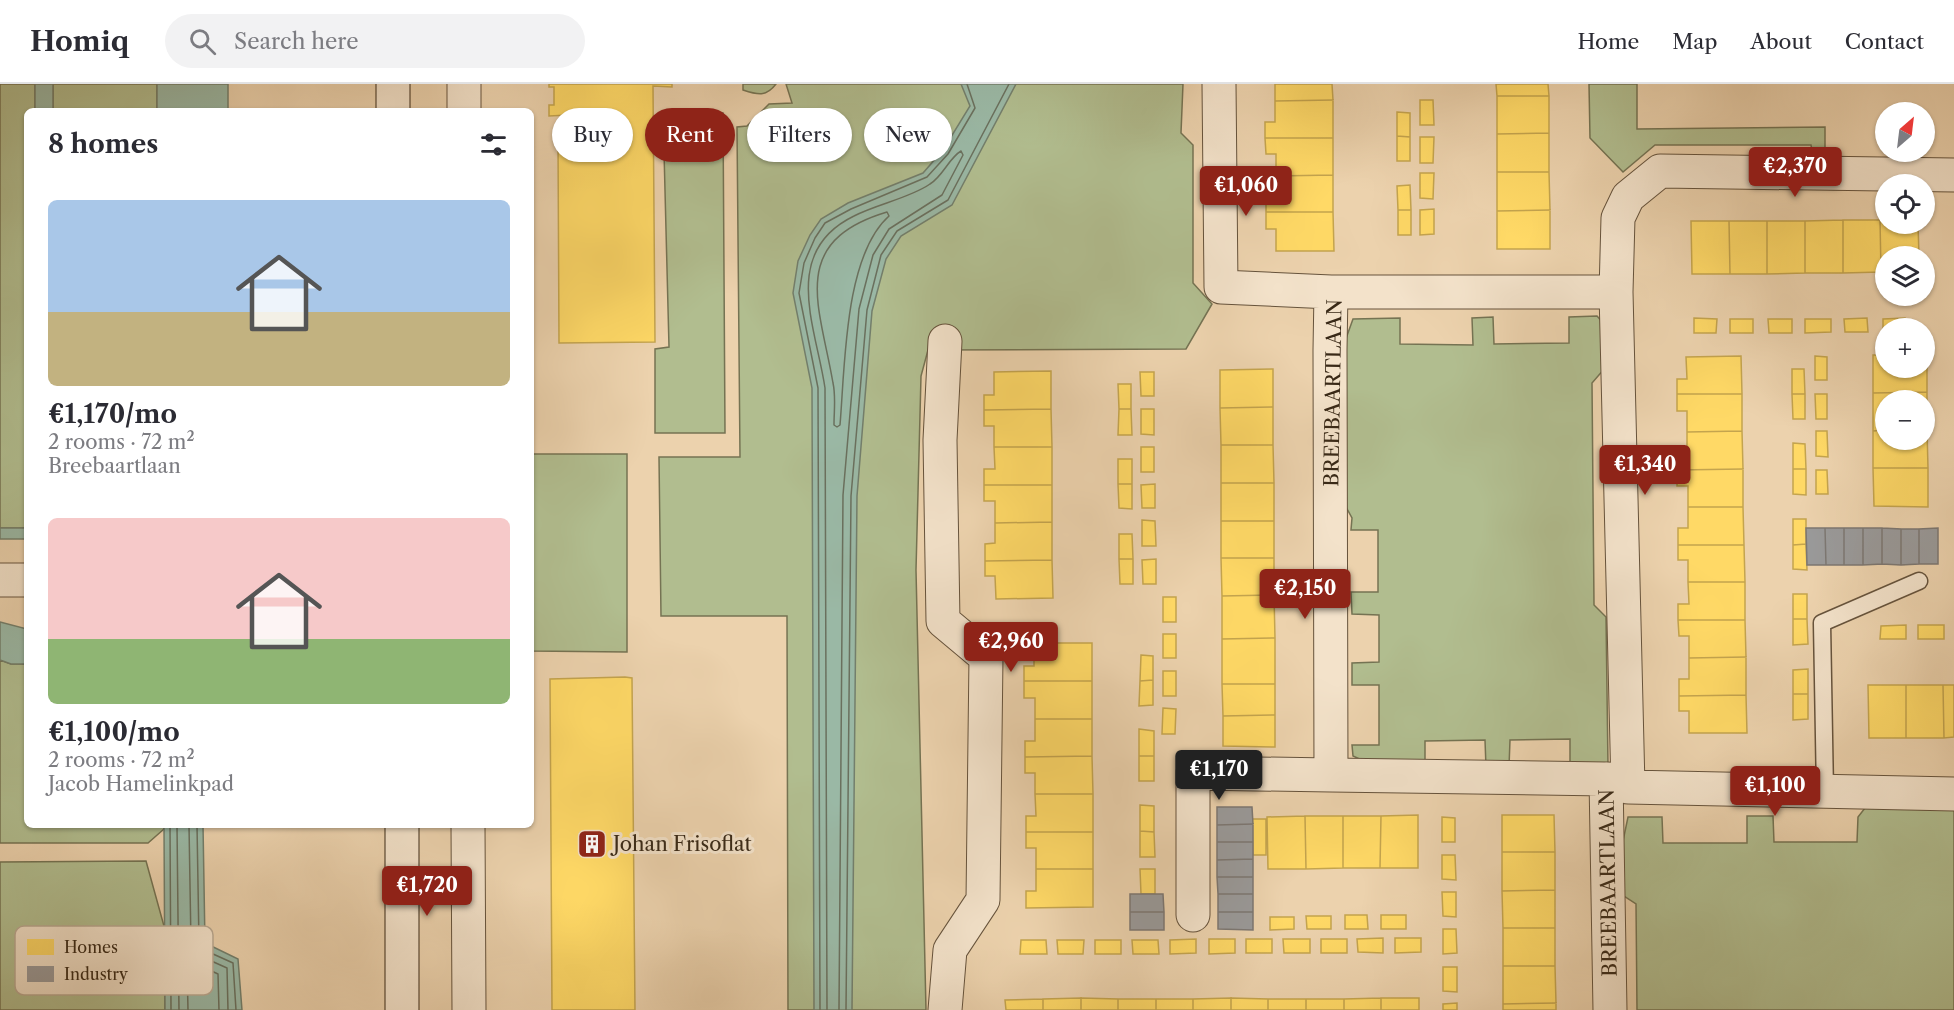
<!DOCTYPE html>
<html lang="en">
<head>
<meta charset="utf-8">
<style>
  body { margin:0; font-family:"Libre Caslon Text",serif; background:#f2f2f3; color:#2b2b33; height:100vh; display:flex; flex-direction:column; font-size:22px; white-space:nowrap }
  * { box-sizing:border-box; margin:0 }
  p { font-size:20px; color:#7c7c81 }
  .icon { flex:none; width:33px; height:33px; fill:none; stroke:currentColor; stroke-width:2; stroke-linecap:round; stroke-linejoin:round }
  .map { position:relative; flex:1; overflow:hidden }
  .sheet { position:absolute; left:24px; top:24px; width:510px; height:720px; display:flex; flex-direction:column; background:#fff; border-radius:9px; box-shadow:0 2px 4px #0004 }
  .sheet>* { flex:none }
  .hud { position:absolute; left:552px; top:24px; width:570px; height:54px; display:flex; gap:12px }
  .needle { width:39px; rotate:28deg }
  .controls { position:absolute; left:1875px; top:18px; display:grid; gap:12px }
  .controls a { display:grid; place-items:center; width:60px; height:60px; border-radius:50%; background:#fff; box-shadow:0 2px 4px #0004; font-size:30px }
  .price { position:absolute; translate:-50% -51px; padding:0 14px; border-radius:6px; background:#8f2418; color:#fff; font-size:20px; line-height:39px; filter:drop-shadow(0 2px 3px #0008) }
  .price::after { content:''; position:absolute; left:50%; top:36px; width:18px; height:14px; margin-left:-9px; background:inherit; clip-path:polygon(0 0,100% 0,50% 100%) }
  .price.on { background:#222; color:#fff }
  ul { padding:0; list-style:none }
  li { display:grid; align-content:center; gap:12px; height:318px; padding:0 24px }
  li span { display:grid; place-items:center; height:186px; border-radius:9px; color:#555 }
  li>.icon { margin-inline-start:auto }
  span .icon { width:108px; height:108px; fill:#fffc; stroke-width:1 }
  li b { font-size:26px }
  h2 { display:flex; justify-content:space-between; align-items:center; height:72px; padding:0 24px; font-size:26px }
  .tag { padding:0 21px; border-radius:27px; background:#fff; box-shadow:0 2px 4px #0004; font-size:21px; line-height:54px }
  .tag.on { background:#8f2418; color:#fff }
  header { display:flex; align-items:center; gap:36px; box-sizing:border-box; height:84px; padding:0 30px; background:#fff; border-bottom:2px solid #e1e1e2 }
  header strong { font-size:28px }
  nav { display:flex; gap:33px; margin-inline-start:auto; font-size:21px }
  .search { width:420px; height:54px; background:#f2f2f3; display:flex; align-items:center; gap:15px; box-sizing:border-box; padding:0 21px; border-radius:33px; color:#7c7c81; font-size:22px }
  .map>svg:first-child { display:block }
</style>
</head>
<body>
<header>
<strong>Homiq</strong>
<div class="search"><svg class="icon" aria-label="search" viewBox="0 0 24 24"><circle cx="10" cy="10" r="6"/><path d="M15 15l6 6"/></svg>Search here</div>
<nav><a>Home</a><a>Map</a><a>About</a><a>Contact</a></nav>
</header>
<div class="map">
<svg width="1954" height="926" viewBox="0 0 1954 926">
  <rect width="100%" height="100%" fill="#ecd2ad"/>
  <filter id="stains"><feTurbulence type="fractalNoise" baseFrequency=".00333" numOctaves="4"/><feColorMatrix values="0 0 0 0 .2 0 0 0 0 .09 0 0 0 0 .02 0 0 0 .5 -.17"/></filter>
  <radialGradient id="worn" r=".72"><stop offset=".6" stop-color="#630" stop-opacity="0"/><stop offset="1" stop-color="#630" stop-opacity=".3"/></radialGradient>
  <path fill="#b1bd8f" stroke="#757353" stroke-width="1.5" d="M 0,0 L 35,0 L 35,27 L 27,27 L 27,444 L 0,444 Z
    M 53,0 L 157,0 L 157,27 L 53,27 Z
    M 743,0 L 776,0 C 766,13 758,11 743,6 Z
    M 786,0 L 1183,0 L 1181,49 L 1193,61 L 1193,199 L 1212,220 L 1186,265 L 928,266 L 921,292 L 916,486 L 926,926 L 788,926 L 787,532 L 661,532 L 659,373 L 740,373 L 737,43 L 747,42 L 769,20 L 792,19 Z
    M 1589,0 L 1637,0 L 1637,45 L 1825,43 L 1825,73 L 1813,73 L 1811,61 L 1655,61 L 1623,88 L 1590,54 Z
    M 663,28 L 723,29 L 725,349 L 655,349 L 655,265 L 669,263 Z
    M 1597,232 L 1605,241 L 1605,284 L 1592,299 L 1594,521 L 1606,533 L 1608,682 L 1570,682 L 1570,655 L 1510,656 L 1509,683 L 1486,683 L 1485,656 L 1425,657 L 1425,683 L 1377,683 L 1353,672 L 1352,661 L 1379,661 L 1379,601 L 1352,601 L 1352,579 L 1379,578 L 1379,531 L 1352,530 L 1351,508 L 1378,508 L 1378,446 L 1351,446 L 1352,434 L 1346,423 L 1344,260 L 1353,235 L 1400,234 L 1400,260 L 1473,261 L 1472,234 L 1493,233 L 1494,260 L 1569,259 L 1569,233 Z
    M 531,370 L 627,370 L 627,568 L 531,567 Z
    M 0,576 L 11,580 L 27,580 L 27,741 L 164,741 L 164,745 L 148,759 L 0,759 Z
    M 1865,724 L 1954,724 L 1954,926 L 1637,926 L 1636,820 L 1624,812 L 1623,757 L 1628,733 L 1662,733 L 1663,759 L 1747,759 L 1747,732 L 1773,732 L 1774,758 L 1857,758 L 1858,733 Z
    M 146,777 L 164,842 L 165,926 L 0,926 L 0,778 Z"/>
  <path fill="#9ab8a5" stroke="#737f6c" stroke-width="1.5" d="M 35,0 L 53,0 L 53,27 L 35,27 Z
    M 157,0 L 228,0 L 228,27 L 157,27 Z
    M 961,0 L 1016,0 L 952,121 L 901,152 L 886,175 L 872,227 L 857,412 L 852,926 L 814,926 L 812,304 L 793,209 L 798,177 L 810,151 L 821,135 L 848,119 L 923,89 L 943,66 L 970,22 Z
    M 0,444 L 27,444 L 27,455 L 0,455 Z
    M 0,538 L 27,545 L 27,580 L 11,580 L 0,576 Z
    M 164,741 L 203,741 L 205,859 L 238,875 L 242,926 L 165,926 Z"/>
  <path fill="#ffd966" stroke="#c4a44e" stroke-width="1.5" d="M 549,0 L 672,0 L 672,3 L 653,2 L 655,258 L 559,259 L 558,57 L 568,57 L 568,31 L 549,32 L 549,21 L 554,21 L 554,3 L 549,3 Z
    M 1275,0 L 1332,0 L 1333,16 L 1275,17 Z
    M 1496,0 L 1548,0 L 1549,12 L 1497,12 Z
    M 1497,12 L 1549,12 L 1549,49 L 1497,50 Z
    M 1333,16 L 1333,54 L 1265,54 L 1265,38 L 1275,38 L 1275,17 Z
    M 1420,16 L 1433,16 L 1434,41 L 1420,41 Z
    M 1397,28 L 1410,29 L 1410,53 L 1397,52 Z
    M 1549,49 L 1549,88 L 1497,88 L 1497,50 Z
    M 1397,52 L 1410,53 L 1410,77 L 1397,77 Z
    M 1420,53 L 1434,53 L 1433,79 L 1420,79 Z
    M 1265,54 L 1333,54 L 1333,91 L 1276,92 L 1276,70 L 1266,70 Z
    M 1497,88 L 1549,88 L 1550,126 L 1497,127 Z
    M 1420,89 L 1434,89 L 1433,115 L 1420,114 Z
    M 1333,91 L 1333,128 L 1266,128 L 1266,113 L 1276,113 L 1276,92 Z
    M 1410,101 L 1411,126 L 1398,126 L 1397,102 Z
    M 1434,125 L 1434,150 L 1420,151 L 1420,126 Z
    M 1398,126 L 1411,126 L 1411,151 L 1398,151 Z
    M 1550,126 L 1550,165 L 1497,165 L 1497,127 Z
    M 1266,128 L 1333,128 L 1334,167 L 1276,167 L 1276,145 L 1266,145 Z
    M 1843,136 L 1880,136 L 1881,188 L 1843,189 Z
    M 1843,136 L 1843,189 L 1805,189 L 1805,137 Z
    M 1880,136 L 1886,136 L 1886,140 L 1918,140 L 1919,172 L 1886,172 L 1886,188 L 1881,188 Z
    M 1691,137 L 1729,137 L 1730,190 L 1692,190 Z
    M 1729,137 L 1767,137 L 1767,190 L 1730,190 Z
    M 1767,137 L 1805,137 L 1805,189 L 1767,190 Z
    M 1694,234 L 1717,235 L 1716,249 L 1694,249 Z
    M 1867,234 L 1868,248 L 1845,248 L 1844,235 Z
    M 1905,234 L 1905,244 L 1886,244 L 1886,248 L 1883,248 L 1883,235 Z
    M 1730,235 L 1753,235 L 1753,249 L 1730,249 Z
    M 1768,235 L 1792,235 L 1792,249 L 1769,249 Z
    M 1805,235 L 1831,235 L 1831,248 L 1805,249 Z
    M 1873,271 L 1886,271 L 1886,284 L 1924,284 L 1924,271 L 1927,271 L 1927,308 L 1873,309 Z
    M 1741,272 L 1742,310 L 1677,310 L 1677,295 L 1687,295 L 1686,273 Z
    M 1815,272 L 1827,273 L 1827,296 L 1815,296 Z
    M 1273,285 L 1273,323 L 1220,324 L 1220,286 Z
    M 1792,285 L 1804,285 L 1805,310 L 1792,310 Z
    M 1051,287 L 1051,325 L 984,326 L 984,311 L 994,311 L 994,288 Z
    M 1140,288 L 1154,288 L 1154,312 L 1141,312 Z
    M 1118,300 L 1131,300 L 1131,325 L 1119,325 Z
    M 1927,308 L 1927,346 L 1924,346 L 1924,316 L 1886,316 L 1886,346 L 1873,347 L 1873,309 Z
    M 1677,310 L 1742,310 L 1742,347 L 1687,348 L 1687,327 L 1677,327 Z
    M 1792,310 L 1805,310 L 1805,335 L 1793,335 Z
    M 1815,310 L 1827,310 L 1827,335 L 1816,335 Z
    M 1273,323 L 1273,361 L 1221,361 L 1220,324 Z
    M 1051,325 L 1052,363 L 994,363 L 994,342 L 984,342 L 984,326 Z
    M 1119,325 L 1131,325 L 1132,351 L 1118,351 Z
    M 1141,325 L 1154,325 L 1154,351 L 1141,350 Z
    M 1886,346 L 1886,356 L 1924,356 L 1924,346 L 1927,346 L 1928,384 L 1873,384 L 1873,347 Z
    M 1742,347 L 1743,385 L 1677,386 L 1677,370 L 1687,370 L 1687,348 Z
    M 1816,347 L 1827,347 L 1828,373 L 1816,372 Z
    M 1793,359 L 1805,360 L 1806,385 L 1793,385 Z
    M 1221,361 L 1273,361 L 1274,399 L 1221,399 Z
    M 994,363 L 1052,363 L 1052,401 L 984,401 L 984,385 L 995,385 Z
    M 1141,363 L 1154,363 L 1154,388 L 1141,388 Z
    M 1118,375 L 1132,375 L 1132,400 L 1118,400 Z
    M 1873,384 L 1928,384 L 1928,423 L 1874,422 Z
    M 1743,385 L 1743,423 L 1688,423 L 1688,402 L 1677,402 L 1677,386 Z
    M 1793,385 L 1806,385 L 1806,411 L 1793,410 Z
    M 1816,386 L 1827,386 L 1828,410 L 1816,410 Z
    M 1221,399 L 1274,399 L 1274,437 L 1221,437 Z
    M 1118,400 L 1132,400 L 1132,425 L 1119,424 Z
    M 1155,400 L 1155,424 L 1142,424 L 1141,401 Z
    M 984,401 L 1052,401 L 1052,438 L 995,439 L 995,417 L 984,417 Z
    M 1688,423 L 1743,423 L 1744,461 L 1678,461 L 1678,444 L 1688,444 Z
    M 1793,435 L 1806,435 L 1806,460 L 1793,461 Z
    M 1142,436 L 1155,437 L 1156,462 L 1142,462 Z
    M 1221,437 L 1274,437 L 1274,474 L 1221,474 Z
    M 1052,438 L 1052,476 L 985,477 L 985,460 L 995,459 L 995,439 Z
    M 1119,450 L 1132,450 L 1133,475 L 1119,475 Z
    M 1806,460 L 1807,486 L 1793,485 L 1793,461 Z
    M 1678,461 L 1744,461 L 1745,498 L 1688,498 L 1688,476 L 1678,476 Z
    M 1221,474 L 1274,474 L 1274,511 L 1222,512 Z
    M 1119,475 L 1133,475 L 1133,500 L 1120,500 Z
    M 1156,475 L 1156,500 L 1143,500 L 1142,476 Z
    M 1052,476 L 1053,514 L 996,515 L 995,492 L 985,492 L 985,477 Z
    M 1688,498 L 1745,498 L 1745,536 L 1678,536 L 1678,520 L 1689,520 Z
    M 1793,510 L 1807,510 L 1807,535 L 1793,535 Z
    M 1274,511 L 1275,554 L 1222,555 L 1222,512 Z
    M 1163,513 L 1176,513 L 1176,538 L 1163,538 Z
    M 1793,535 L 1807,535 L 1808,560 L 1793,561 Z
    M 1678,536 L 1745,536 L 1746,573 L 1689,574 L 1689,552 L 1679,552 Z
    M 1906,541 L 1906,555 L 1880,555 L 1881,542 Z
    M 1918,541 L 1944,541 L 1944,555 L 1918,555 Z
    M 1163,550 L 1176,550 L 1176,574 L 1163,574 Z
    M 1275,554 L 1275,600 L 1222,600 L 1222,555 Z
    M 1034,559 L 1092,559 L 1092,597 L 1024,597 L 1024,582 L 1034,582 Z
    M 1141,571 L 1153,572 L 1153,596 L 1140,597 Z
    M 1746,573 L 1746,611 L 1679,612 L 1679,595 L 1689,595 L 1689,574 Z
    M 1808,585 L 1808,610 L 1793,610 L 1793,586 Z
    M 1163,587 L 1176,587 L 1176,612 L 1163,612 Z
    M 625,593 L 632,594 L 635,926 L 552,926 L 550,595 Z
    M 1153,596 L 1153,621 L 1139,622 L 1140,597 Z
    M 1024,597 L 1092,597 L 1092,635 L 1035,635 L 1035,614 L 1024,614 Z
    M 1222,600 L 1275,600 L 1275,631 L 1223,632 Z
    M 1868,601 L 1906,601 L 1906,654 L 1869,654 Z
    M 1906,601 L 1943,601 L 1944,654 L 1906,654 Z
    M 1943,601 L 1954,601 L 1954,653 L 1944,654 Z
    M 1793,610 L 1808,610 L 1808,635 L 1793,636 Z
    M 1746,611 L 1747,649 L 1689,649 L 1689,627 L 1679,627 L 1679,612 Z
    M 1163,624 L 1176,625 L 1175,650 L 1162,650 Z
    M 1275,631 L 1275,663 L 1223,662 L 1223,632 Z
    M 1035,635 L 1092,635 L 1092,672 L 1025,673 L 1025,657 L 1035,657 Z
    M 1139,645 L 1154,647 L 1154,672 L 1139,672 Z
    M 1092,672 L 1093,710 L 1035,710 L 1035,689 L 1025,689 L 1025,673 Z
    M 1139,672 L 1154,672 L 1154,697 L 1139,697 Z
    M 1035,710 L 1093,710 L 1093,748 L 1026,748 L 1026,732 L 1036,732 Z
    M 1140,721 L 1154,722 L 1154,748 L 1140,747 Z
    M 1418,731 L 1418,784 L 1380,784 L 1381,732 Z
    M 1502,731 L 1554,731 L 1555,768 L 1502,768 Z
    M 1305,732 L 1306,785 L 1268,785 L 1267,733 Z
    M 1305,732 L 1343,732 L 1343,784 L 1306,785 Z
    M 1343,732 L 1381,732 L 1380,784 L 1343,784 Z
    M 1442,733 L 1455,734 L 1455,758 L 1442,758 Z
    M 1252,735 L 1266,735 L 1266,771 L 1253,771 Z
    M 1140,747 L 1154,748 L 1155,773 L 1140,773 Z
    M 1026,748 L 1093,748 L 1093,785 L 1036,785 L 1036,764 L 1026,764 Z
    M 1502,768 L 1555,768 L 1555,806 L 1502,807 Z
    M 1442,771 L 1455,771 L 1456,796 L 1442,795 Z
    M 1036,785 L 1093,785 L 1093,823 L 1026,824 L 1026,807 L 1036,807 Z
    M 1140,785 L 1155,785 L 1155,810 L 1141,810 Z
    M 1555,806 L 1555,844 L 1503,844 L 1502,807 Z
    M 1442,808 L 1456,808 L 1456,833 L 1443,832 Z
    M 1345,831 L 1367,831 L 1368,845 L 1345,845 Z
    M 1381,831 L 1406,831 L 1406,845 L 1381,845 Z
    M 1306,832 L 1331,832 L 1331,845 L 1307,845 Z
    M 1270,833 L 1294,833 L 1294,845 L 1270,846 Z
    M 1503,844 L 1555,844 L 1555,882 L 1503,882 Z
    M 1443,845 L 1456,845 L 1457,869 L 1443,870 Z
    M 1383,854 L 1383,869 L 1358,868 L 1357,855 Z
    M 1395,854 L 1421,854 L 1421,868 L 1395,869 Z
    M 1196,855 L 1196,869 L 1170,870 L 1170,856 Z
    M 1209,855 L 1235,855 L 1235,869 L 1209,870 Z
    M 1246,855 L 1272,855 L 1272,869 L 1246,869 Z
    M 1283,855 L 1310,855 L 1310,869 L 1284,869 Z
    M 1321,855 L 1347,855 L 1347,869 L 1321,869 Z
    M 1021,856 L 1046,856 L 1047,870 L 1020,870 Z
    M 1057,856 L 1084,856 L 1083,870 L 1058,870 Z
    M 1095,856 L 1121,856 L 1121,870 L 1095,870 Z
    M 1132,856 L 1158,856 L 1159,870 L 1133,870 Z
    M 1503,882 L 1555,882 L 1556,919 L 1503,920 Z
    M 1443,883 L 1457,883 L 1457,908 L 1443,907 Z
    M 1081,914 L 1118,915 L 1118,926 L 1081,926 Z
    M 1081,914 L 1081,926 L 1043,926 L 1043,915 Z
    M 1231,914 L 1231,926 L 1193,926 L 1193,915 Z
    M 1231,914 L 1268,915 L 1268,926 L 1231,926 Z
    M 1381,914 L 1381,926 L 1344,926 L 1344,915 Z
    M 1381,914 L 1419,914 L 1419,926 L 1381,926 Z
    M 1043,915 L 1043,926 L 1006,926 L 1005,916 Z
    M 1118,915 L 1156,915 L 1156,926 L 1118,926 Z
    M 1156,915 L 1193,915 L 1193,926 L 1156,926 Z
    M 1268,915 L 1306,915 L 1306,926 L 1268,926 Z
    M 1306,915 L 1344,915 L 1344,926 L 1306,926 Z
    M 1457,919 L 1457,926 L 1443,926 L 1443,920 Z
    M 1556,919 L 1556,926 L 1503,926 L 1503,920 Z"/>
  <path fill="#999" stroke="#7c7772" stroke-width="1.5" d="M 1806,444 L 1825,444 L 1826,481 L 1807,481 Z
    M 1825,444 L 1844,444 L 1844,481 L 1826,481 Z
    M 1844,444 L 1863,444 L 1863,481 L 1844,481 Z
    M 1863,444 L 1882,444 L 1882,480 L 1863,481 Z
    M 1882,444 L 1901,445 L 1901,481 L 1882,480 Z
    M 1938,444 L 1938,480 L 1919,480 L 1919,445 Z
    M 1901,445 L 1919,445 L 1919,480 L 1901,481 Z
    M 1217,723 L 1252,723 L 1253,740 L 1217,741 Z
    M 1253,740 L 1253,758 L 1217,758 L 1217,741 Z
    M 1217,758 L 1253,758 L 1253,775 L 1217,776 Z
    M 1253,775 L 1253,793 L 1217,793 L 1217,776 Z
    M 1217,793 L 1253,793 L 1253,810 L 1218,810 Z
    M 1130,810 L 1163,810 L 1164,828 L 1130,828 Z
    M 1218,810 L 1253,810 L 1253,828 L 1218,828 Z
    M 1130,828 L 1164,828 L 1164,846 L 1130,846 Z
    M 1218,828 L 1253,828 L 1253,846 L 1218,845 Z"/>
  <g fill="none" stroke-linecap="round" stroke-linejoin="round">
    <path stroke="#6a705e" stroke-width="1.5" d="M 887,128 L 889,132 C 844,172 845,284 840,341 L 837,343 L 834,341 C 834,327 836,312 833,299 C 820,222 787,158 887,128 Z
      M 170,741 L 171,926
      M 177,741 L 179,926
      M 189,741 L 191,861 L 198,871 L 227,884 L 228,926
      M 197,741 L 199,860 L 202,865 L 233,879 L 236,926
      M 188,926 L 187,880 L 190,877 L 218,890 L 219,926
      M 820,926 L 818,304 L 799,209 L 804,179 L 815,154 L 825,139 L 851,125 L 927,93 L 948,70 L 975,24 L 967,0
      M 827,926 L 825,304 C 816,243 780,168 854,132 C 877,120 910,114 930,100 C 943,92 949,74 961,67 L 963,71 L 942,111 L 889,145 L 873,171 L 859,225 L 843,411 L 839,926
      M 846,926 L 851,412 L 867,226 L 881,171 L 897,147 L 948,116 L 1009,0"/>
    <g stroke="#66533c" stroke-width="19">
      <path id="lane" d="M 1825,709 L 1822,539 L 1919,497"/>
    </g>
    <g stroke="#66533c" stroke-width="35">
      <path id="street" d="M 464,0 L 464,27
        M 1219,0 L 1221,203 L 1331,208
        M 0,496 L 27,496
        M 1608,695 L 1628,703 L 1954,710
        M 1628,703 L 1616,208 L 1618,134 L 1628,113 L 1660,87 L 1954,91
        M 468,741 L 469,926
        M 1193,831 L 1193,689 L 1331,691
        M 945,926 L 950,866 L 983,816 L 986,573 L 943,537 L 940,356 L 945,257
        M 1610,926 L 1606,695 L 1331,691 L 1330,266 L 1331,208 L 1616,208"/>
    </g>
    <g stroke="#392917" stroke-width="35">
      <path id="secondary" d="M 393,0 L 393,27
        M 402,741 L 402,926"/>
    </g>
    <use href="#lane" stroke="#f3e2ca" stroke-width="16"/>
    <use href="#street" stroke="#f3e2ca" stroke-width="33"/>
    <use href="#secondary" stroke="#f3e2ca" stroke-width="33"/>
  </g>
  <defs>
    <g id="building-square" transform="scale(1.5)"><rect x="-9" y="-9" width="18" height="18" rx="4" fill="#8f2418" stroke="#f3e2ca"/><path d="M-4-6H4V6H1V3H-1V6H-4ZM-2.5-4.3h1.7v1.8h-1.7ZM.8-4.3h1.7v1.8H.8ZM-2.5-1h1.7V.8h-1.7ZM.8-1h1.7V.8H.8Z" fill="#fff"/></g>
  </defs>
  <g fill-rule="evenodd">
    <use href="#building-square" x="592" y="760"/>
  </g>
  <g text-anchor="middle" stroke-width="6" stroke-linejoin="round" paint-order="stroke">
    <g font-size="20" fill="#392917" stroke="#f3e2ca">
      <text transform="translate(1333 309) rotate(-89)" y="7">BREEBAARTLAAN</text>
      <text transform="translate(1608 799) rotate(-91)" y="7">BREEBAARTLAAN</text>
    </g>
    <g font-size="20" fill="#392917" stroke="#f3e2ca" text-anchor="start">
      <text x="613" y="767">Johan Frisoflat</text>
    </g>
  </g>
  <rect x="15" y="842" width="198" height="69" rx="9" fill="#f3e2ca" stroke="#bbaa94" stroke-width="1.5"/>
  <rect x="27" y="855" width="27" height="16" fill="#ffd966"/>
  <rect x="27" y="882" width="27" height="16" fill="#999"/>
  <g font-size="16" fill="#392917">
    <text x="64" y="869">Homes</text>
    <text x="64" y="896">Industry</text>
  </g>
  <rect width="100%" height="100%" filter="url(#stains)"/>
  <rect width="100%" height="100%" fill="url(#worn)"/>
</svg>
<div class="controls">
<a><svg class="needle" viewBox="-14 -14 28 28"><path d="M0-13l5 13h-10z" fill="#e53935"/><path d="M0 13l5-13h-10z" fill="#7c7c81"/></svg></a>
<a><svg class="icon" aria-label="locate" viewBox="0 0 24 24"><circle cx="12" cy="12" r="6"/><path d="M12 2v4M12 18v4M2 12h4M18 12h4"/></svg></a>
<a><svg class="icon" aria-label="layers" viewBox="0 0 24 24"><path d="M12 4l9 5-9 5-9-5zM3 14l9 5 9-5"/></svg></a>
<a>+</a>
<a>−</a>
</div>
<b class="price" style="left:1795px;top:114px">€2,370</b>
<b class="price" style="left:1246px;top:133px">€1,060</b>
<b class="price" style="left:1645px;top:412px">€1,340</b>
<b class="price" style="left:1305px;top:536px">€2,150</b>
<b class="price" style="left:1011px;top:589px">€2,960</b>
<b class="price on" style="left:1219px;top:717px">€1,170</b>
<b class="price" style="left:1775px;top:733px">€1,100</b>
<b class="price" style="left:427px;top:833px">€1,720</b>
<div class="hud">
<a class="tag">Buy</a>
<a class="tag on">Rent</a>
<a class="tag">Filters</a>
<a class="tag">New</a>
</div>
<section class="sheet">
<h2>8 homes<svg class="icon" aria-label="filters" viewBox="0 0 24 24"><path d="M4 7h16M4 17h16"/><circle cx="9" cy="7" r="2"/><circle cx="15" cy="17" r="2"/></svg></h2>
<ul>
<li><span style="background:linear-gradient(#a9c7e8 60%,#c2b280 0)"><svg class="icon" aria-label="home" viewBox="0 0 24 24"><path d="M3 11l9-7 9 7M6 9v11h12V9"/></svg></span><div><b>€1,170/mo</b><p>2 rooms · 72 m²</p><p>Breebaartlaan</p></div></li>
<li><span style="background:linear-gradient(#f6c9c9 65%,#8fb573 0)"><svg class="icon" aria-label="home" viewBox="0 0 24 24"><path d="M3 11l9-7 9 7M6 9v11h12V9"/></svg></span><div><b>€1,100/mo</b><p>2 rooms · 72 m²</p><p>Jacob Hamelinkpad</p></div></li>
</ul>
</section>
</div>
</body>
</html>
